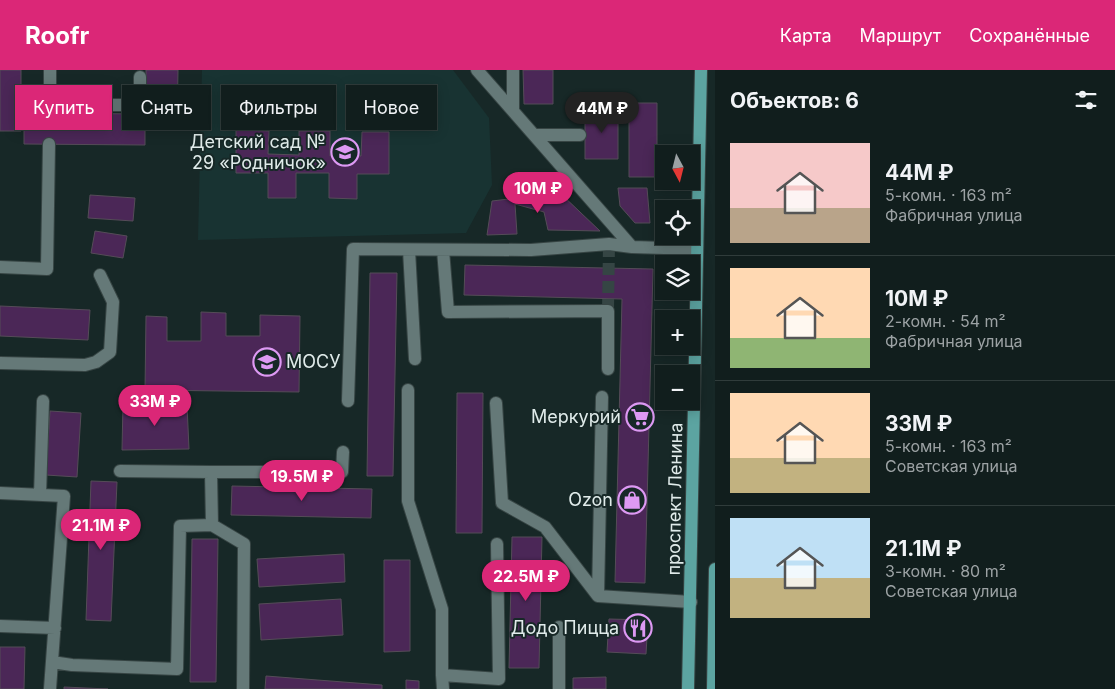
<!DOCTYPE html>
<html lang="ru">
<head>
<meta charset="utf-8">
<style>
  body { margin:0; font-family:Inter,sans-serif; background:#1e2b2a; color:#f1f3f6; height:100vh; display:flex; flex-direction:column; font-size:19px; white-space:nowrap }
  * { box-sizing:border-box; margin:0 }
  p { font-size:16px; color:#9ca2a4 }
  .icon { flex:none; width:28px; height:28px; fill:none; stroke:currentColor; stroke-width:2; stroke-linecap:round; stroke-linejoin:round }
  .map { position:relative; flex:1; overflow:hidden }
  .details { display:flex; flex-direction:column; background:#111e1d; width:400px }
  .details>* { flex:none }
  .guide { position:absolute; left:15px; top:15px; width:475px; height:45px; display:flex; gap:10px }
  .needle { width:32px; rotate:173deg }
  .buttons { position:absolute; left:655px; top:75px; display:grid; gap:10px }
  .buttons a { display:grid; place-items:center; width:45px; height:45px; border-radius:0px; background:#111e1d; box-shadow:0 2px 12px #0003,0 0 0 1px #303c3b; font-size:25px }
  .price { position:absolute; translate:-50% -42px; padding:0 11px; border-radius:18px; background:#db2777; color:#fff; font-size:16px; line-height:32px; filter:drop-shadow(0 1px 2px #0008) }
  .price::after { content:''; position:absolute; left:50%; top:30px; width:15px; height:11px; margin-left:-8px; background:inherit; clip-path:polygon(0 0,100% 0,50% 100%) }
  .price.active { background:#222; color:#fff }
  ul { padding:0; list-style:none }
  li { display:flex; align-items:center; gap:15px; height:125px; padding:0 15px }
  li+li { border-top:1px solid #303c3b }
  li span { display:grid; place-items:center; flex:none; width:140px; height:100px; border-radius:0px; color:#555 }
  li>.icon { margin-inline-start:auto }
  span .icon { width:60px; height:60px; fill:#fffc; stroke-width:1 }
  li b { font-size:21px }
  h2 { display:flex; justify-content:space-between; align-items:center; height:60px; padding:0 15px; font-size:21px }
  .tag { padding:0 18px; border-radius:0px; background:#111e1d; box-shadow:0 2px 12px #0003,0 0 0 1px #303c3b; font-size:18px; line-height:45px }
  .tag.active { background:#db2777; color:#fff }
  header { display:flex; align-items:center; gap:30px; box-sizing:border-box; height:70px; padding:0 25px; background:#db2777; color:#fff }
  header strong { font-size:24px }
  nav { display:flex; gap:28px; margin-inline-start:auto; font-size:18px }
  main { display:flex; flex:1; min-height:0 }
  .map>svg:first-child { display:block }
</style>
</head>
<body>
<header>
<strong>Roofr</strong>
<nav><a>Карта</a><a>Маршрут</a><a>Сохранённые</a></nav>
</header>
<main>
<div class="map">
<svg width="715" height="619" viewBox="0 0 715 619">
  <rect width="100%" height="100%" fill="#172827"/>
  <path fill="#183332" d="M 202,0 L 453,0 L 489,48 L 492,115 L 466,163 L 198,170 Z"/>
  <path fill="#4b2757" stroke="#554c58" d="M 0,0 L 21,0 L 21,61 L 0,61 Z
    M 146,0 L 178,0 L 177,56 L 145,56 L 145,75 L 24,74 L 24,43 L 146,44 Z
    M 523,0 L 553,0 L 553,34 L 524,34 Z
    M 629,33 L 657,33 L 657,107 L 629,107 Z
    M 585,39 L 618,39 L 618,89 L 585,89 Z
    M 236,60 L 269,61 L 268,84 L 299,85 L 299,61 L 330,61 L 330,86 L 361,86 L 362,62 L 389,62 L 389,104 L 357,104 L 357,129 L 329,128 L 329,103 L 296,103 L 296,128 L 268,128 L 268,103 L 236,103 Z
    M 618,118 L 647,118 L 650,153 L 635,153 L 620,136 Z
    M 560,123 L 600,161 L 548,160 L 544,142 L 515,134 L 517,164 L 487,165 L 492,131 Z
    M 90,125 L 135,128 L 133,151 L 88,148 Z
    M 95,161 L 127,166 L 123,188 L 91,183 Z
    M 465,195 L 653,199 L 645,513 L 615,512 L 622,229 L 464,225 Z
    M 370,203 L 397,203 L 393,406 L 367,406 Z
    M 0,236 L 90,240 L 88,270 L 0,266 Z
    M 201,242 L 226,243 L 226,266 L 260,266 L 260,245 L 300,246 L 299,322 L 145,320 L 146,246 L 167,247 L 167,271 L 201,271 Z
    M 457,323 L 483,323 L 482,463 L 456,463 Z
    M 123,333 L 187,335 L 189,379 L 122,380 Z
    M 50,341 L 81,343 L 77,407 L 46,405 Z
    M 91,411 L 117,412 L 111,551 L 86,550 Z
    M 232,416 L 372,419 L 371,448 L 231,445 Z
    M 512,467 L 542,467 L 539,598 L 509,598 Z
    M 192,469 L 218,469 L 216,612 L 190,612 Z
    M 344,484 L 345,512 L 259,517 L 257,489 Z
    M 384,490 L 410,490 L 410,581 L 384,582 Z
    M 341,529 L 343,565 L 261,570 L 259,534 Z
    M 609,549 L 648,550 L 646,584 L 607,582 Z
    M 0,577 L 25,577 L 24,619 L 0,619 Z
    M 266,606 L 382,615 L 382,619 L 265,619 Z
    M 606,607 L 606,619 L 573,619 L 573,608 Z
    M 406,610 L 419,611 L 419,619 L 406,619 Z
    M 64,617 L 108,619 L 64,619 Z"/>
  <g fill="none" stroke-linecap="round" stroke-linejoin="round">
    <path stroke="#354544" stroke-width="12" stroke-dasharray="12 6" stroke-linecap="butt" d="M 608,241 L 609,174"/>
    <g stroke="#374544" stroke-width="14">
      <path id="minor" d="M 50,0 L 50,42
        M 477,0 L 632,177 L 697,179
        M 513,0 L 513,40
        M 50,35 L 140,35 L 140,7
        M 535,65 L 580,65
        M 409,180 L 415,289
        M 443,180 L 448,242 L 608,241 L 608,299
        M 0,197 L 47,199 L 49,74
        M 0,293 L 85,295 L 96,292 L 110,282 L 113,232 L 100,205
        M 408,320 L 408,431 L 442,539 L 442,605
        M 602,327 L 598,526 L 691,532
        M 348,331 L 353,179 L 531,180 L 609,174 L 632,177
        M 496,333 L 502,433 L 545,457 L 598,526
        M 120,401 L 211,402
        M 0,423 L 64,426 L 50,619
        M 40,425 L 43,331
        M 0,556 L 55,558
        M 52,592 L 72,595 L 177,599 L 180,456 L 212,455
        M 243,619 L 244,474 L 212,455 L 211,402 L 342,402 L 343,382
        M 443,619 L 442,605 L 499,609 L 497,474
        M 559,619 L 559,557"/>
    </g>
    <g stroke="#374544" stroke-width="14">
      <path id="major" d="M 688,619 L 701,0
        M 713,619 L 715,499"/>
    </g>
    <use href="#minor" stroke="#657978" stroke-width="12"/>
    <use href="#major" stroke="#5ca4a1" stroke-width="12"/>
  </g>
  <defs>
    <g id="school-ring" transform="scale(1.4375)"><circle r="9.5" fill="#172827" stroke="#dd99f3" stroke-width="1.5"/><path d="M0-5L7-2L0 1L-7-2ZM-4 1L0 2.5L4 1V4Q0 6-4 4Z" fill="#dd99f3"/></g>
    <g id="supermarket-ring" transform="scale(1.4375)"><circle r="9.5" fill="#172827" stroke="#dd99f3" stroke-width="1.5"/><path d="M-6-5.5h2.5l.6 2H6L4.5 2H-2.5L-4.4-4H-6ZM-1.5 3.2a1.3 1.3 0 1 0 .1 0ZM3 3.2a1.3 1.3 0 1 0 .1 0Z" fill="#dd99f3"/></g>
    <g id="shop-ring" transform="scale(1.4375)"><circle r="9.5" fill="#172827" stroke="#dd99f3" stroke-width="1.5"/><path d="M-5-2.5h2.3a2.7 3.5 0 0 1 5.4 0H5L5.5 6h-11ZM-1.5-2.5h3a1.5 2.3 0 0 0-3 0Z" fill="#dd99f3"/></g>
    <g id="restaurant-ring" transform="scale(1.4375)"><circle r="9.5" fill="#172827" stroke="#dd99f3" stroke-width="1.5"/><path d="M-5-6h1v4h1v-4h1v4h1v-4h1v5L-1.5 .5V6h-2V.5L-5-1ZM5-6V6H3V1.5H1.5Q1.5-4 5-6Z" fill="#dd99f3"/></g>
  </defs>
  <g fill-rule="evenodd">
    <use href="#school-ring" x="345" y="82"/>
    <use href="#school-ring" x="267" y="292"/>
    <use href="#supermarket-ring" x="640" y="347"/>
    <use href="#shop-ring" x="632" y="430"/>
    <use href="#restaurant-ring" x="638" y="558"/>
  </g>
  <g text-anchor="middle" stroke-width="4" stroke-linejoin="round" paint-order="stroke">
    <g font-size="18" fill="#e0ebea" stroke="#172827" text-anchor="end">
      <text x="326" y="78">Детский сад №<tspan x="326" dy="21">29 «Родничок»</tspan></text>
      <text x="286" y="298" text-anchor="start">МОСУ</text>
      <text x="621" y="353">Меркурий</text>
      <text x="613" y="436">Ozon</text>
      <text x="619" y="564">Додо Пицца</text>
    </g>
    <g font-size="18" fill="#e0ebea" stroke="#172827">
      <text transform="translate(675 429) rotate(-89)" y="6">проспект Ленина</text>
    </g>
  </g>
</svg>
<div class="buttons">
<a><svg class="needle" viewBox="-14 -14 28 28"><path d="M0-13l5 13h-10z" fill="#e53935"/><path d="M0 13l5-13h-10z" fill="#9ca2a4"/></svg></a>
<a><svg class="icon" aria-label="locate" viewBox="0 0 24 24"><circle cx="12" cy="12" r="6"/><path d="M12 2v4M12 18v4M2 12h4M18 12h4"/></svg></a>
<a><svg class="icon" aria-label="layers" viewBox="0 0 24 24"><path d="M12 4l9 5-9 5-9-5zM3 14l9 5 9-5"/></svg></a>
<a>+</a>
<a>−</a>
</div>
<b class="price active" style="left:602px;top:64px">44M ₽</b>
<b class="price" style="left:538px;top:144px">10M ₽</b>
<b class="price" style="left:155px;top:357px">33M ₽</b>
<b class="price" style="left:302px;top:432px">19.5M ₽</b>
<b class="price" style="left:101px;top:481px">21.1M ₽</b>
<b class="price" style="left:526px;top:532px">22.5M ₽</b>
<div class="guide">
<a class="tag active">Купить</a>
<a class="tag">Снять</a>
<a class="tag">Фильтры</a>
<a class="tag">Новое</a>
</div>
</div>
<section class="details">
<h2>Объектов: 6<svg class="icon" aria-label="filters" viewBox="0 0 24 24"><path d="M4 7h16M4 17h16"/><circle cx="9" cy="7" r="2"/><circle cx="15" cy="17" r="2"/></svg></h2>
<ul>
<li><span style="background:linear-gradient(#f6c9c9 65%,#b9a48a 0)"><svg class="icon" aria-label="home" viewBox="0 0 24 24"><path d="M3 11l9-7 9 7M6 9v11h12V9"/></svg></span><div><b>44M ₽</b><p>5-комн. · 163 m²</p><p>Фабричная улица</p></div></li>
<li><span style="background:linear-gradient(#ffd9b3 70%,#8fb573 0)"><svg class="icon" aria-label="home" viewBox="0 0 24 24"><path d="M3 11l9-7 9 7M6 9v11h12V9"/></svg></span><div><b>10M ₽</b><p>2-комн. · 54 m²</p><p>Фабричная улица</p></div></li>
<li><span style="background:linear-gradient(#ffd9b3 65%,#c2b280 0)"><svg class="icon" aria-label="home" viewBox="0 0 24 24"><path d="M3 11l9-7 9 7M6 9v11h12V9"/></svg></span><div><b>33M ₽</b><p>5-комн. · 163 m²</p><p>Советская улица</p></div></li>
<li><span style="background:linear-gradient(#bfe0f5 60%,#c2b280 0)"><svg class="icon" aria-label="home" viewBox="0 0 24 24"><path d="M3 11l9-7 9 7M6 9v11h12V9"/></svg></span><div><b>21.1M ₽</b><p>3-комн. · 80 m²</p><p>Советская улица</p></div></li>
</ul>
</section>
</main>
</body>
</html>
